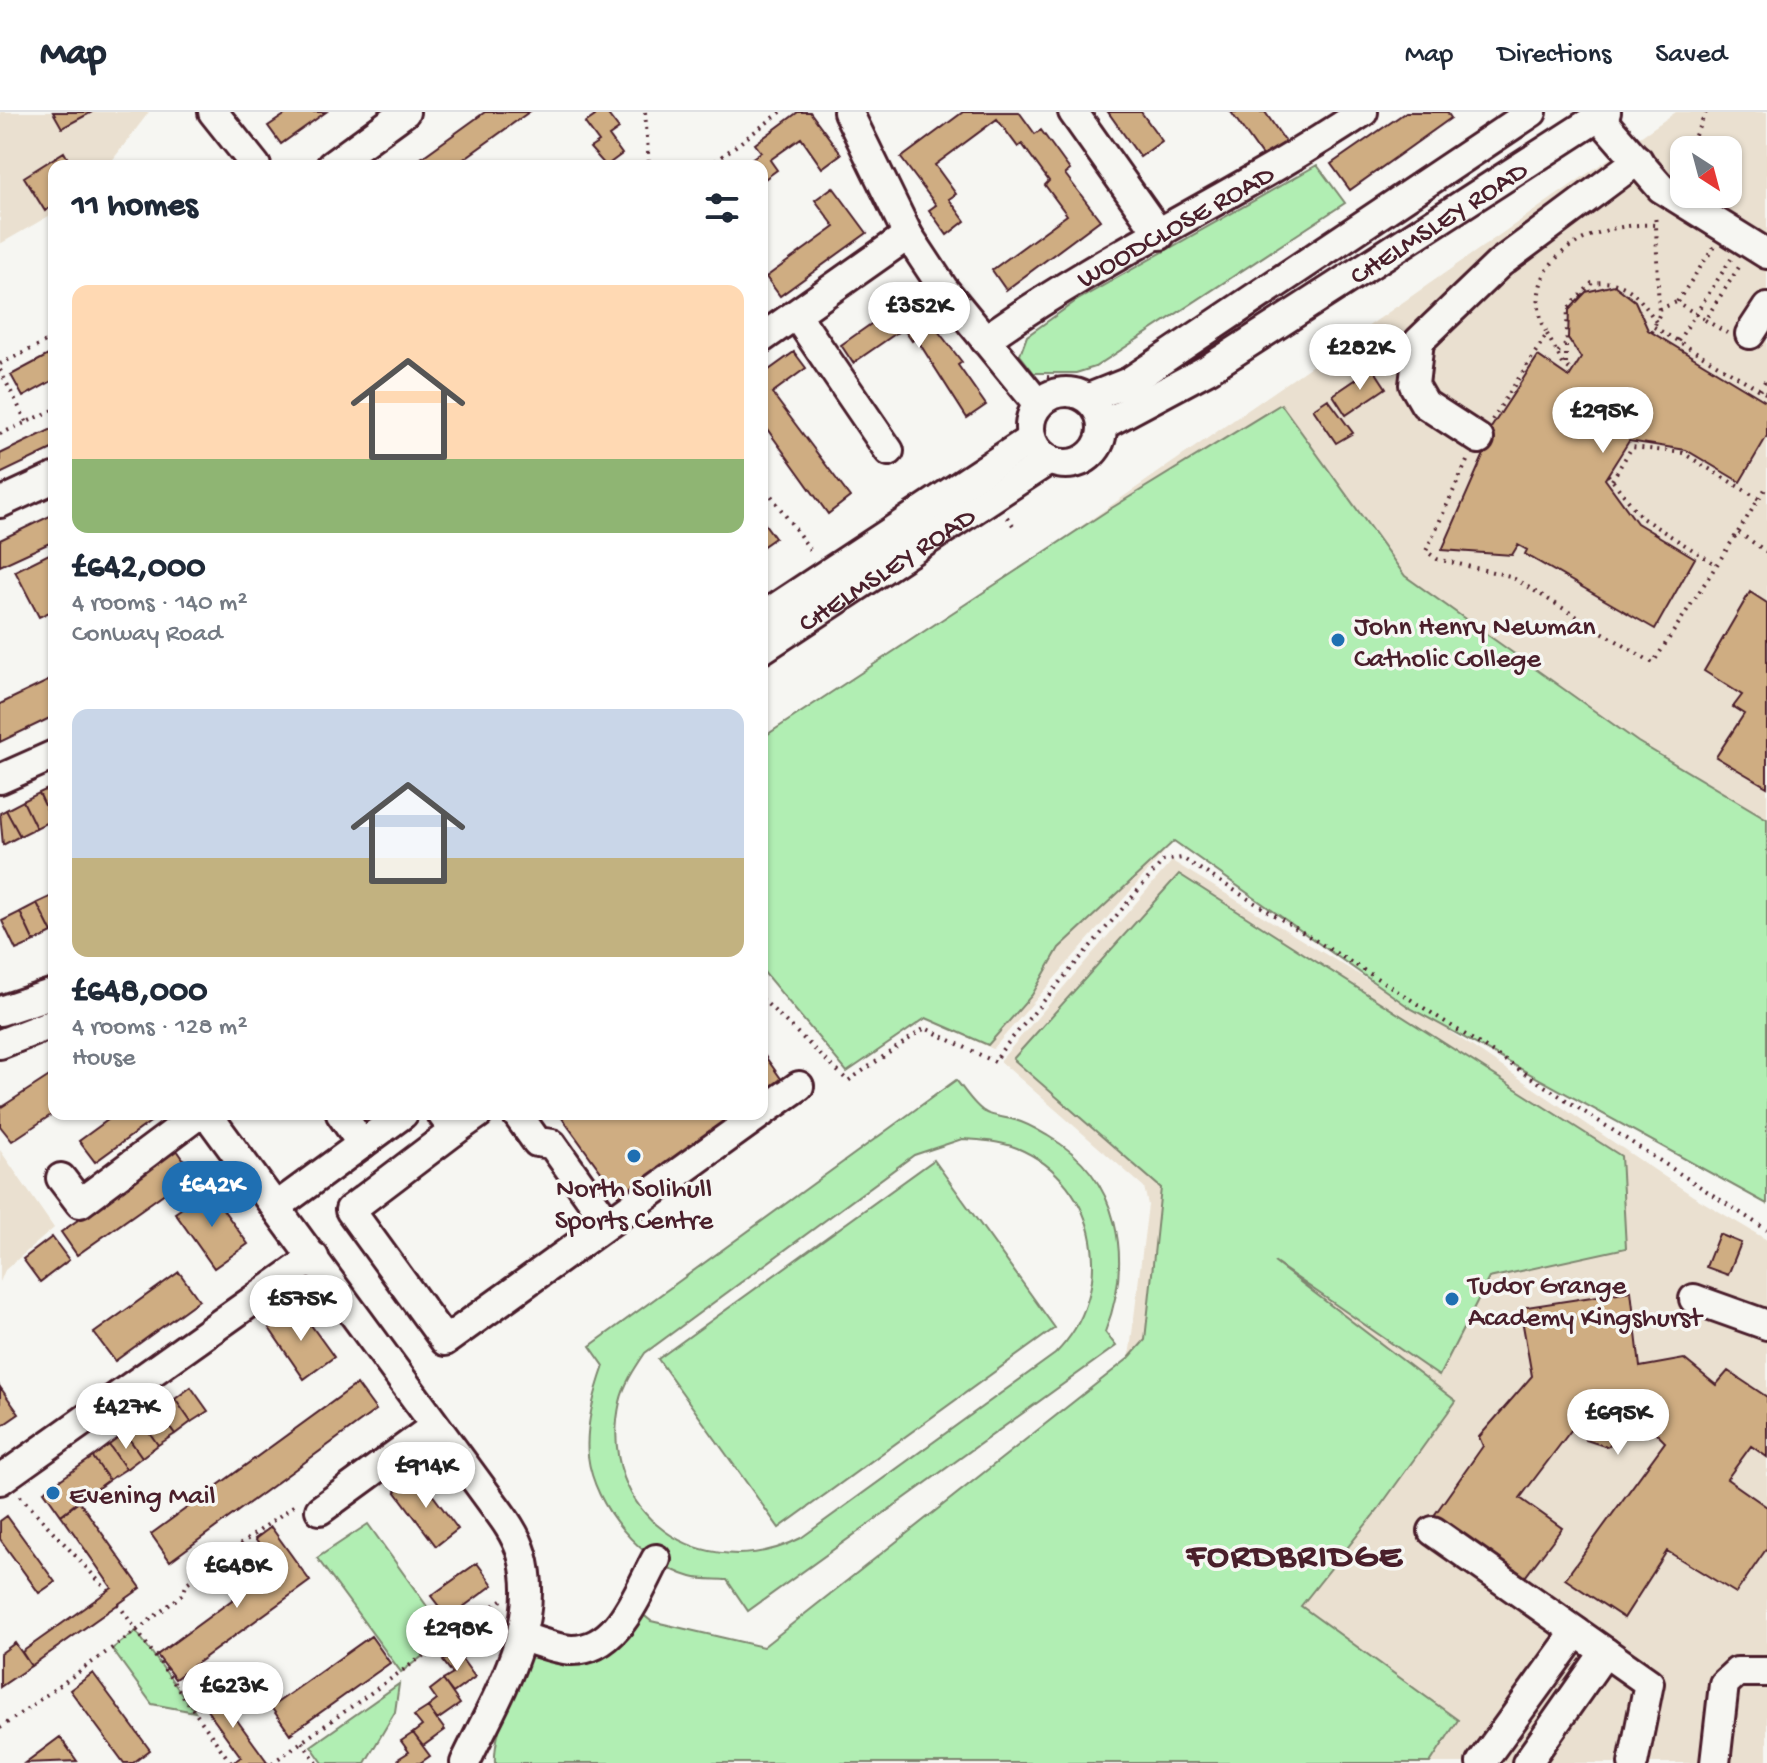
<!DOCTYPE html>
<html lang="en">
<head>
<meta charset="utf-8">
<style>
  body { margin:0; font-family:"Gochi Hand",sans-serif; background:#f6f6f7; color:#1f2937; height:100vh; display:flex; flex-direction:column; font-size:30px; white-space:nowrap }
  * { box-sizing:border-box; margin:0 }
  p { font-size:26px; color:#747a83 }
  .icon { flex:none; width:44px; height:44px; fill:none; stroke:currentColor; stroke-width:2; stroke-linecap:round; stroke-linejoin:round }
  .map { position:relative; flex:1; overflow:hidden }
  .details { position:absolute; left:48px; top:48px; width:720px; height:960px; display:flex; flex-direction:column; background:#fff; border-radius:16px; box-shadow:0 2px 6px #0004 }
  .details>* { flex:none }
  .needle { width:52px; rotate:144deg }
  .buttons { position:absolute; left:1670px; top:24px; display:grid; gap:16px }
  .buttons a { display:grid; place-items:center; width:72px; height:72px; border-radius:16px; background:#fff; box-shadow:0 2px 6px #0004; font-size:40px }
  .price { position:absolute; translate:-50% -68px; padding:0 18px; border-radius:28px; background:#fff; color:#222; font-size:26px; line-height:52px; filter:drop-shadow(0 2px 4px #0008) }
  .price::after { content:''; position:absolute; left:50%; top:48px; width:24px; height:18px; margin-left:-12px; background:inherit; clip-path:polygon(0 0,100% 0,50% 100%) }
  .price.active { background:#1f6fb2; color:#fff }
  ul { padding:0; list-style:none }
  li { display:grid; align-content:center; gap:16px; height:424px; padding:0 24px }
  li span { display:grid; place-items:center; height:248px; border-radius:16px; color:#555 }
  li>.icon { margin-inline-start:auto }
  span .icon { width:144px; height:144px; fill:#fffc; stroke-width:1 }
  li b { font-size:34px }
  h2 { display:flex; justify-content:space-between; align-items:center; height:96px; padding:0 24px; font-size:34px }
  header { display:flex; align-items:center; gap:48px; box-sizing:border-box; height:112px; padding:0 40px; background:#fff; border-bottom:2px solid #e0e1e3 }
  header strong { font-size:38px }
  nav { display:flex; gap:44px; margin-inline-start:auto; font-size:28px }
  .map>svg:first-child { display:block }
</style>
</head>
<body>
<header>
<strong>Map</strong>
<nav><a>Map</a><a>Directions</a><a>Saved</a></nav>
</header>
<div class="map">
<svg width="1767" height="1651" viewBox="0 0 1767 1651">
  <rect width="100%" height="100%" fill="#f6f6f2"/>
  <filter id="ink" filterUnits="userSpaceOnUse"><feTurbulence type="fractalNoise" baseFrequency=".0125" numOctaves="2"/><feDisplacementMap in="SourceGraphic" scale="16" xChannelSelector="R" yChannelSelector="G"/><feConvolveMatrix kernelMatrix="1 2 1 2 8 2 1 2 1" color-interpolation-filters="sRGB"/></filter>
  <g filter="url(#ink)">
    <path fill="#eae0d0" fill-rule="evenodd" d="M 0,0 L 149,0 L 108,54 L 54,54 L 54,101 L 0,132 Z
      M 1676,0 L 1767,0 L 1767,1090 L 1174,729 L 993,937 L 926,906 L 847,960 L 762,858 L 762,625 L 1057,431 ZM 1684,38 L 1728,38 L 1728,82 L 1684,82 Z
      M 1172,749 L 1427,904 L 1693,1084 L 1767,1128 L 1767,1651 L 593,1651 L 651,1509 L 763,1535 L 1129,1246 L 1148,1093 L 1144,1075 L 1000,949 Z
      M 0,1038 L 54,1116 L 5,1158 L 0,1170 Z"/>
    <path fill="#b1eeb3" stroke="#7e866f" stroke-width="2" fill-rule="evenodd" d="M 1317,53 L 1345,91 L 1095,255 L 1076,261 L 1034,261 L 1020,243 L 1027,224 L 1076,189 Z
      M 1281,292 L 1405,464 L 1638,630 L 1767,707 L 1767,1092 L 1410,896 L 1174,729 L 1059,836 L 1032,883 L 988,933 L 926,906 L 847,960 L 762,858 L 762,626 L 1110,397 Z
      M 1179,762 L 1621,1044 L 1626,1136 L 1489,1166 L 1439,1264 L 1274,1150 L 1456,1289 L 1379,1396 L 1301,1494 L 1458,1608 L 1430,1651 L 495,1651 C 493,1630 512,1556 531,1545 C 543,1539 555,1545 568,1548 L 631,1493 L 651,1509 L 763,1535 L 1129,1246 L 1145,1228 L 1161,1076 L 1013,947 Z
      M 956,968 C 964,977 974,994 985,1000 C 993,1005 1006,1005 1015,1008 C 1027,1011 1038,1018 1048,1024 C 1121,1066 1133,1148 1105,1220 L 1116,1234 L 748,1499 L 727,1468 C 716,1467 702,1468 691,1465 C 642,1451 594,1395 588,1344 C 585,1314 594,1282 604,1254 L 590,1234 ZM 962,1027 C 981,1028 999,1029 1017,1036 C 1101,1071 1118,1180 1055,1242 L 801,1426 C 703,1476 595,1402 620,1290 C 624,1272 635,1256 645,1241 L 914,1043 Z
      M 934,1048 L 1055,1216 L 779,1416 L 658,1247 Z
      M 368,1412 L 449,1525 L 401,1560 L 317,1446 Z
      M 136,1519 L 195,1600 L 152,1592 L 112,1537 Z
      M 399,1572 L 395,1600 L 365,1651 L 323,1651 L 311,1634 Z"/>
    <path fill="#cfad82" stroke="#4a1f2b" stroke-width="2" d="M 53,0 L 92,0 L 62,16 Z
      M 289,0 L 326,0 L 281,32 L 268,14 Z
      M 485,0 L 529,0 L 454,54 L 410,54 Z
      M 592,0 L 606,0 L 619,17 L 609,24 L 622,42 L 606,54 L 590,36 L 599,30 L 585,11 L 595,4 Z
      M 798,0 L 810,0 L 841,42 L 822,56 L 801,26 L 770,48 L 777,58 L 762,69 L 762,54 L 741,54 L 761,40 L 755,32 Z
      M 963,0 L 1019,0 L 1035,22 L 1041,18 L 1070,58 L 1065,62 L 1100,108 L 1006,178 L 992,158 L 1067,103 L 1045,73 L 1049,69 L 1022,32 L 1018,35 L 997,7 L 935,53 L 956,82 L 949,87 L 965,109 L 947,123 L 929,98 L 936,93 L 901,46 Z
      M 1108,0 L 1141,0 L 1162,29 L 1140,45 Z
      M 1231,0 L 1265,0 L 1287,32 L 1265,48 Z
      M 1406,0 L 1447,0 L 1451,6 L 1350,78 L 1331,52 Z
      M 64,40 L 72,54 L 54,54 L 54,93 L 45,99 L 24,65 Z
      M 833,75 L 867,121 L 780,184 L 766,165 L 835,115 L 815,88 Z
      M 1614,173 L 1635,189 L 1648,218 L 1767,290 L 1767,324 L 1740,370 L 1686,338 L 1629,329 L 1605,367 L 1637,411 L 1695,446 L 1655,517 L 1525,442 L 1527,438 L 1518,433 L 1512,443 L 1442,438 L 1492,324 L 1487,322 L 1538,244 L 1569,265 L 1581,246 L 1568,226 L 1569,198 L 1586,180 Z
      M 911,184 L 962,250 L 958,253 L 986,293 L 967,306 L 916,226 L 912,229 L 901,213 L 896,216 L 898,220 L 853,251 L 841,233 Z
      M 54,240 L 54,268 L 23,285 L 11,263 Z
      M 794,240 L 806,256 L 772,281 L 850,385 L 828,402 L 762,310 L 762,263 Z
      M 1373,256 L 1386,276 L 1346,303 L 1333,283 Z
      M 1328,287 L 1353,321 L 1336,331 L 1313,297 Z
      M 54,316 L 54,336 L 0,362 L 0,342 Z
      M 54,402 L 54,429 L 0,454 L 0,428 Z
      M 762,408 L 775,426 L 762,435 Z
      M 51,441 L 54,498 L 39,505 L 15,459 Z
      M 1750,480 L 1767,491 L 1767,675 L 1716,645 L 1744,602 L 1733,595 L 1742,583 L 1704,559 Z
      M 54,566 L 54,604 L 0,630 L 0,592 Z
      M 54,674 L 54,707 L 52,708 L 39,681 Z
      M 39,681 L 52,708 L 36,716 L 23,689 Z
      M 23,689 L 36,716 L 20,724 L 6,698 Z
      M 6,698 L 20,724 L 3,733 L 0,701 Z
      M 54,783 L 54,820 L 52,821 L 37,791 Z
      M 37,791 L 52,821 L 34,830 L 20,800 Z
      M 20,800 L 34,830 L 16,838 L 2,809 Z
      M 762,940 L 782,968 L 762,983 Z
      M 54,961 L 54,1001 L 12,1029 L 0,1014 L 0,996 Z
      M 116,1002 L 157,1005 L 95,1050 L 79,1029 Z
      M 559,1002 L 736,1002 L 620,1086 Z
      M 177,1038 L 193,1061 L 77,1143 L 61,1120 Z
      M 209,1078 L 248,1132 L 214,1156 L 175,1101 Z
      M 1719,1122 L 1741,1131 L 1728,1163 L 1706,1155 Z
      M 52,1125 L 69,1148 L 40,1170 L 23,1147 Z
      M 179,1160 L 199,1188 L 115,1249 L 94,1221 Z
      M 1631,1179 L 1640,1255 L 1684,1247 L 1716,1273 L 1728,1259 L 1767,1285 L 1767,1345 L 1751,1334 L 1727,1367 L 1767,1395 L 1767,1436 L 1736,1481 L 1667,1439 L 1624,1506 L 1565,1467 L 1665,1330 L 1651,1316 L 1625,1320 L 1607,1335 L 1586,1328 L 1581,1305 L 1520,1386 L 1562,1416 L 1522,1469 L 1433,1405 L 1483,1334 L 1479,1325 L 1532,1264 L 1520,1196 Z
      M 298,1195 L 334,1245 L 304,1267 L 269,1216 Z
      M 357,1272 L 376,1298 L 170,1449 L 151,1422 Z
      M 0,1275 L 19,1302 L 3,1313 L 0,1308 Z
      M 191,1275 L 208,1299 L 191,1310 L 175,1287 Z
      M 175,1287 L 191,1310 L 175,1322 L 158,1298 Z
      M 158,1298 L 175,1322 L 158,1333 L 142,1310 Z
      M 142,1310 L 158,1333 L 142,1345 L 125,1321 Z
      M 125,1321 L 142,1345 L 126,1357 L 109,1333 Z
      M 109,1333 L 126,1357 L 109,1368 L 93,1345 Z
      M 93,1345 L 109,1368 L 61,1403 L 44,1379 Z
      M 417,1362 L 458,1417 L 436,1434 L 395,1379 Z
      M 79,1389 L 141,1476 L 31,1554 L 22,1540 L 112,1476 L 61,1403 Z
      M 7,1404 L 55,1470 L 39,1481 L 0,1427 L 0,1409 Z
      M 271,1415 L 310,1469 L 175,1567 L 157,1543 L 258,1469 L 264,1478 L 283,1465 L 255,1427 Z
      M 477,1451 L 493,1473 L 448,1506 L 431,1484 Z
      M 371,1524 L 390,1551 L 290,1622 L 271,1595 Z
      M 15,1531 L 31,1554 L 0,1575 L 0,1542 Z
      M 456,1539 L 475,1565 L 453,1581 L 443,1568 L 453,1562 L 443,1549 Z
      M 93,1561 L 150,1638 L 133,1651 L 124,1651 L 70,1578 Z
      M 443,1568 L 460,1592 L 437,1608 L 428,1595 L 437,1588 L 430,1578 Z
      M 216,1579 L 268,1651 L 232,1651 L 241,1645 L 201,1590 Z
      M 428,1595 L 445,1618 L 423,1634 L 413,1621 L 422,1614 L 414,1604 Z
      M 413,1621 L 430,1644 L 420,1651 L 401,1651 L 398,1647 L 409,1640 L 401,1629 Z
      M 60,1625 L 77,1649 L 25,1651 Z"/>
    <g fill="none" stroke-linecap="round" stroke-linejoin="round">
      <g stroke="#4a1f2b" stroke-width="34">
        <g id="minor">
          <path d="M 213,0 L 256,54"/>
          <path d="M 848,0 L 908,123 L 943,176 L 1038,292"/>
          <path d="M 1073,0 L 1160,123"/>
          <path d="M 1599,5 L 1661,76 L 1767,142"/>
          <path d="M 331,54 L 405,0"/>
          <path d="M 797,204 L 889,339"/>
          <path d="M 1750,222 L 1767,196"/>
          <path d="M 762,226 L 908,123"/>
          <path id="s1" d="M 985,228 C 1103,143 1241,82 1363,0"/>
          <circle cx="1066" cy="316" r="36"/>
          <path d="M 1089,286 L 1129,270 L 1532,0"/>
          <path id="s2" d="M 1103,313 L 1208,257 L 1606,0"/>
          <path d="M 1479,327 L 1425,292 L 1414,273 L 1419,229 L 1500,151 L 1638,48"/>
          <path d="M 0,391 L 54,366"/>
          <path d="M 762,505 L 1031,327"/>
          <path id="s3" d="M 762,537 L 1049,348"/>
          <path d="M 0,667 L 54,643"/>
          <path d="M 0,899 L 54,881"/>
          <path d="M 0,932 L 54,911"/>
          <path d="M 762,1000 L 799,974"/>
          <path d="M 207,1002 L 491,1389 C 503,1405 516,1422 522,1442 C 543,1515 495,1587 465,1651"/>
          <path d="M 341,1002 L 362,1032"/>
          <path d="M 442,1002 L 454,1019 L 350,1098 L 445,1229 L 760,1002"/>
          <path d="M 517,1002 L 537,1030 L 552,1032 L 608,1111"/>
          <path d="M 454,1019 L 478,1002"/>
          <path d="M 61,1066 L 80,1091 L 199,1002"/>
          <path d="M 276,1095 L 403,1002"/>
          <path d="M 1694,1187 L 1767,1213"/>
          <path d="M 0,1368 L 314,1145"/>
          <path d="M 320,1398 L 435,1314"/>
          <path d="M 1433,1419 L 1649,1571 L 1633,1651"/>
          <path d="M 522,1525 C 537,1529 555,1537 571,1538 C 618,1539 637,1482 656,1447"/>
          <path d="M 1481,1651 L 1576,1520"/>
          <path d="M 1527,1651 L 1605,1540"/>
          <path d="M 1715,1651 L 1724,1572 L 1737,1560 L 1767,1560"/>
        </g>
      </g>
      <path stroke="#4a1f2b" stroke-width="4" stroke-dasharray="2 6" stroke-linecap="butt" d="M 645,0 L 649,54
        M 1688,38 L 1706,0
        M 709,54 L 781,0
        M 1677,56 L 1684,44
        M 1714,135 L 1677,190 L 1705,208 L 1739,155
        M 1659,197 L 1677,190
        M 1705,208 L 1727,221
        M 1654,215 L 1767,282
        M 1652,220 L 1659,203 L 1656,113
        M 1547,222 L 1563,252 L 1572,259
        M 1678,229 L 1731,147
        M 1566,234 L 1566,253
        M 1558,240 L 1566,232 L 1568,197 L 1592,171 C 1626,166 1639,184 1656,210
        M 0,252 L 54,226
        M 0,258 L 27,311
        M 1047,265 L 1074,267
        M 1760,278 L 1767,266
        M 1492,308 L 1547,222 C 1512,149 1593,109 1656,113 L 1655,103
        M 0,322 L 54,298
        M 1467,349 L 1426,439 L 1437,447 L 1510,464 L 1653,551 L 1738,420 L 1767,440
        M 1608,363 L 1642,406 L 1717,453
        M 1612,368 L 1632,335 L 1683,341 L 1759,387
        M 762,371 L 811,439
        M 1007,405 L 1015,416
        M 1738,420 L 1767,374
        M 762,887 L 848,969 L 925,916 L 995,950 L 1002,938 L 1163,749 L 1182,746 L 1396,878 L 1767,1118
        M 20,1384 L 108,1479
        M 118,1492 L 231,1651
        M 0,1616 L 136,1519 L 183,1482 L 187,1471 L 296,1392
        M 302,1630 L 317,1651
        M 272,1651 L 502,1488"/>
      <use href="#minor" stroke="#f6f6f2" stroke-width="28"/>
    </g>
  </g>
  <g fill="#1f6fb2" stroke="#f6f6f2" stroke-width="3">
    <circle cx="1338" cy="528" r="8"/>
    <circle cx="634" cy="1044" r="8"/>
    <circle cx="1452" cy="1187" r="8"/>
    <circle cx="53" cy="1381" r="8"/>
  </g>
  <g text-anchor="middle" stroke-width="7" stroke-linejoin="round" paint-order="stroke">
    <g font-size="28" fill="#4a1f2b" stroke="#f6f6f2">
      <text dy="10" stroke="none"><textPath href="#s2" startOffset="392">CHELMSLEY ROAD</textPath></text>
      <text dy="10" stroke="none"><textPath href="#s1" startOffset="222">WOODCLOSE ROAD</textPath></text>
      <text dy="10" stroke="none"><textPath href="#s3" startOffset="148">CHELMSLEY ROAD</textPath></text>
    </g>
    <g font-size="28" fill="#4a1f2b" stroke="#f6f6f2" text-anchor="start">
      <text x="1354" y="522">John Henry Newman<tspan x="1354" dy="32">Catholic College</tspan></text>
      <text x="634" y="1084" text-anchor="middle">North Solihull<tspan x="634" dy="32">Sports Centre</tspan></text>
      <text x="1468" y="1181">Tudor Grange<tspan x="1468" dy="32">Academy Kingshurst</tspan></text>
      <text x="69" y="1391">Evening Mail</text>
    </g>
    <g font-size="36" font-weight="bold" letter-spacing="2" fill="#4a1f2b" stroke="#f6f6f2">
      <text x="1295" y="1453">FORDBRIDGE</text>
    </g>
  </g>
</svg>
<div class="buttons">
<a><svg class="needle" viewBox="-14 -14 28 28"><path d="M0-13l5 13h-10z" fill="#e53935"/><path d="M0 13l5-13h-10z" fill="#747a83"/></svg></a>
</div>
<b class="price" style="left:919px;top:238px">£352K</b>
<b class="price" style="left:1360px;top:280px">£282K</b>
<b class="price" style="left:1603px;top:343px">£295K</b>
<b class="price active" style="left:212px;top:1117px">£642K</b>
<b class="price" style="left:301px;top:1231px">£575K</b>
<b class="price" style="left:126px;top:1339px">£427K</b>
<b class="price" style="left:1618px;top:1345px">£695K</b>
<b class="price" style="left:426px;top:1398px">£914K</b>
<b class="price" style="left:237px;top:1498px">£648K</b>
<b class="price" style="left:457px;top:1561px">£298K</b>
<b class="price" style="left:233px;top:1618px">£623K</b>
<section class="details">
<h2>11 homes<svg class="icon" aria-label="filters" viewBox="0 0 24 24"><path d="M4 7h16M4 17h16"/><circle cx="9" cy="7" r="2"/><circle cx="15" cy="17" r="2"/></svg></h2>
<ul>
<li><span style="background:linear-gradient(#ffd9b3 70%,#8fb573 0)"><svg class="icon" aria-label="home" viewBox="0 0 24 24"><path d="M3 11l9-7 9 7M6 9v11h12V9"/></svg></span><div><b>£642,000</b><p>4 rooms · 140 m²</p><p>Conway Road</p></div></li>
<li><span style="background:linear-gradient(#c9d6e8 60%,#c2b280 0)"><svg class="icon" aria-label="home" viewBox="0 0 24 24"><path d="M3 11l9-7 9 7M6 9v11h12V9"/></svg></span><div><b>£648,000</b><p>4 rooms · 128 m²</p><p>House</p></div></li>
</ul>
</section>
</div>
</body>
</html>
